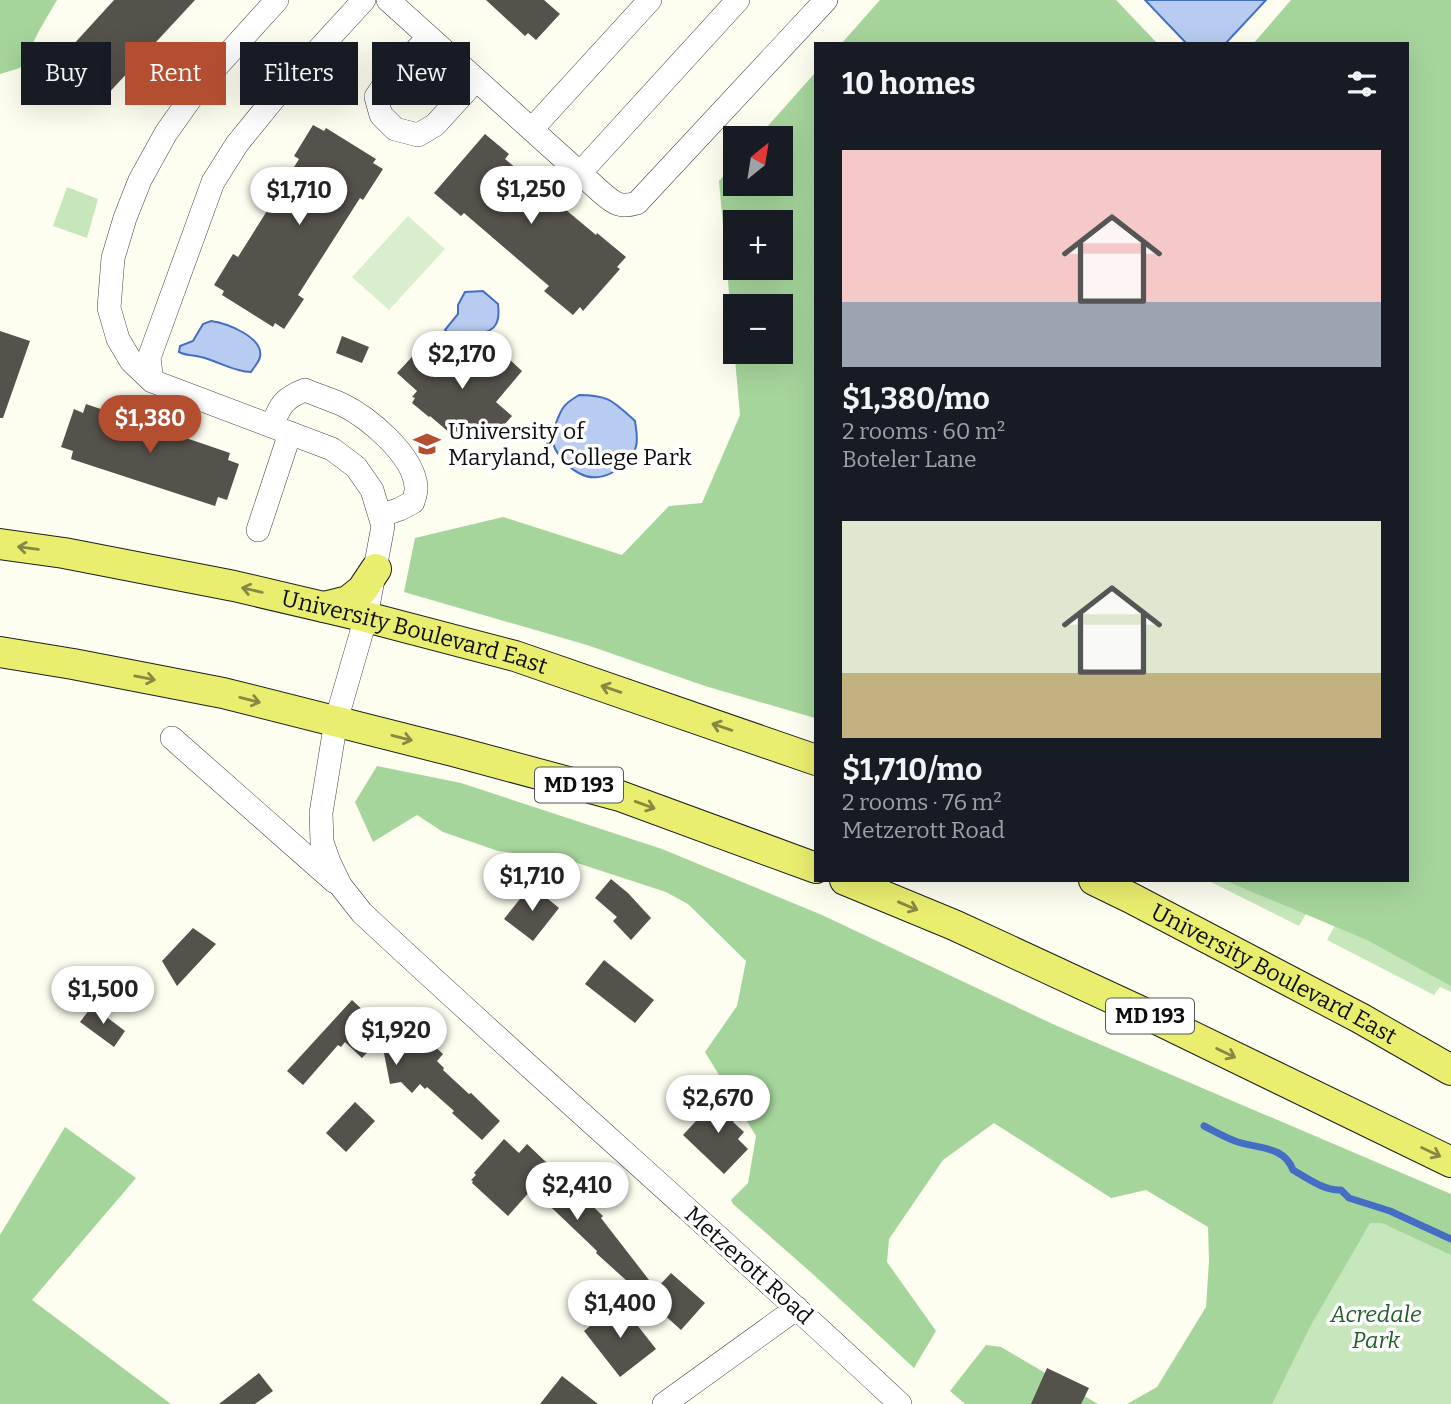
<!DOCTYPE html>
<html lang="en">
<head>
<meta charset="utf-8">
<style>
  body { margin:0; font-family:Bitter,serif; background:#20242c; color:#f1f3f6; height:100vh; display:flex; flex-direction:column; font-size:26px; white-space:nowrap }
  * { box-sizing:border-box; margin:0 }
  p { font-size:23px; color:#9ea1a6 }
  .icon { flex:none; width:38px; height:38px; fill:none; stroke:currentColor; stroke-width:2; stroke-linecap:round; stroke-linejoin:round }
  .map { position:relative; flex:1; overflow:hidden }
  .side { position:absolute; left:814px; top:42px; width:595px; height:840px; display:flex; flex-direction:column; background:#171b24; border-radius:0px; box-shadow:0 7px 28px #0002 }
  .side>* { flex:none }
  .banner { position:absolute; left:21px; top:42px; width:665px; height:63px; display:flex; gap:14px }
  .needle { width:46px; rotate:30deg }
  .buttons { position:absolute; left:723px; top:126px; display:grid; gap:14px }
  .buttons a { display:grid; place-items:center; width:70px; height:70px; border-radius:0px; background:#171b24; box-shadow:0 7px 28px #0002; font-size:35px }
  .price { position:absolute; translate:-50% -60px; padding:0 16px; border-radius:24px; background:#fff; color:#222; font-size:23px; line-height:46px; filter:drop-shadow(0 2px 4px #0008) }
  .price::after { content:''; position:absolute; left:50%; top:42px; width:21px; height:16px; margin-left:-10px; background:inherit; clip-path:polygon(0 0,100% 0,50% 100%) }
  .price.active { background:#b34e30; color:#fff }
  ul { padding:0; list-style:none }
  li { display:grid; align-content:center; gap:14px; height:371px; padding:0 28px }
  li span { display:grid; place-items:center; height:217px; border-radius:0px; color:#555 }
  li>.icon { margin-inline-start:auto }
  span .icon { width:126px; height:126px; fill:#fffc; stroke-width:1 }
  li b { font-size:30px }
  h2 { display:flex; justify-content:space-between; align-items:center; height:84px; padding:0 28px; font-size:30px }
  .chip { padding:0 24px; border-radius:0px; background:#171b24; box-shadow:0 7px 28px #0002; font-size:24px; line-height:63px }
  .chip.active { background:#b34e30; color:#fff }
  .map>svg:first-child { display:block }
</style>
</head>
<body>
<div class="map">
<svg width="1451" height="1404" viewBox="0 0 1451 1404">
  <rect width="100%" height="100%" fill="#fdfeef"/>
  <path fill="#c6e6bb" d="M 67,187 L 98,199 L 87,238 L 53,226 Z
    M 1451,845 L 1451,992 L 1440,987 L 1434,995 L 1327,940 L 1338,920 L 1311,905 L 1299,926 L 1207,880 L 1407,880 Z
    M 1355,1196 L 1451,1233 L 1451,1404 L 1256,1404 Z"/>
  <path fill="#a6d59c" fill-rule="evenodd" d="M 0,0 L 57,0 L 40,29 L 20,68 L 0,74 Z
    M 880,0 L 1116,0 L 1158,44 L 841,44 Z
    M 1291,0 L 1451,0 L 1451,986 L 1367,940 L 1224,880 L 1407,880 L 1407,44 L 1253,44 Z
    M 815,73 L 815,718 L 705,686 L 587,645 L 404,592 L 415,538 L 503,517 L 622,555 L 669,506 L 702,503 L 740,415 L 719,181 L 735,163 L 735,184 L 780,184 L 780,138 L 757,138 ZM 735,222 L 780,222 L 780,268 L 735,268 ZM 780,306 L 780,352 L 735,352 L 735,306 Z
    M 377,766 L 461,783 L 662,849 L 822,915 L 1057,1026 L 1444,1191 L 1451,1194 L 1451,1255 L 1382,1223 L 1370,1223 L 1311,1325 L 1272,1404 L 1127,1404 L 1157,1387 L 1206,1307 L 1209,1261 L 1208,1227 L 1146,1190 L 1111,1198 L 994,1123 L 943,1160 L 889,1239 L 887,1262 L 936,1331 L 914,1368 L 815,1276 L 733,1204 L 731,1200 L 748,1183 L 756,1136 L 705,1052 L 737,1006 L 746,961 L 688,904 L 666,892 L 568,860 L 498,851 L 443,832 L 417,815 L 373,842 L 355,802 Z
    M 65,1127 L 136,1178 L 32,1300 L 171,1404 L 0,1404 L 0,1235 Z
    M 986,1345 L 1001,1347 L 1098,1404 L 965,1404 L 950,1391 Z"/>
  <path fill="#d9eecc" d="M 408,216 L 445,249 L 389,310 L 352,277 Z"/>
  <path fill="#b8ccf1" stroke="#446ec3" stroke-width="2" d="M 1145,0 L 1266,0 L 1225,44 L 1187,44 Z
    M 483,291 L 498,304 C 500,320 497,332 479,333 L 474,339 L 477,343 L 469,352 L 445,330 L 458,314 L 458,305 L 465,292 Z
    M 211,321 C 226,323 264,337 260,357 C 259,362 254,367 251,372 C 234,372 218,361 201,357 C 193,355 187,356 179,352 L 180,346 L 193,341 L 203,324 Z
    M 579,395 C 609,395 613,401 635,421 C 636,429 639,441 635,449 C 634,452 631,454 629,457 C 611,481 586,485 565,462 C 553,449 549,441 556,423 C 562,407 564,404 579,395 Z"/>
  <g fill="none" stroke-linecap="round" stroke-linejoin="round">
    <path stroke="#446ec3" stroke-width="7" d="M 1204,1126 C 1214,1131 1224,1137 1235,1141 C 1256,1149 1284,1145 1293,1170 C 1307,1178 1324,1191 1341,1190 L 1349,1198 L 1390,1211 L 1451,1239"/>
  </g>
  <path fill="#55524b" d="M 114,0 L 195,0 L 105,97 L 101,93 L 92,102 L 86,95 L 82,99 L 62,80 L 65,76 L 58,71 L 67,61 L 62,57 Z
    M 486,0 L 544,0 L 560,14 L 536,40 L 528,33 L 525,36 Z
    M 313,125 L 324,131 L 326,128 L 376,159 L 373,163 L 383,169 L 363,200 L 360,198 L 298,295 L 304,299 L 284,329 L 275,323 L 273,327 L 222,295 L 224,291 L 214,285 L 233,254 L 238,257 L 272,203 L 299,159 L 294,156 Z
    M 485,134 L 509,154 L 505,159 L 596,235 L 597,233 L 626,257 L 617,267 L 620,269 L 583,311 L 580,307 L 573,315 L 544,291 L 549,286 L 464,213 L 461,216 L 434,193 Z
    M 0,331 L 30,341 L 3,418 L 0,418 Z
    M 342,336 L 369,347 L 362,363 L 336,353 Z
    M 423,345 L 459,380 L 494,345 L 522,371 L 496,402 L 512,416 L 491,440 L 475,425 L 463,438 L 455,430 L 451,434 L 430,416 L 429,417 L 412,403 L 415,398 L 412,397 L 417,391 L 397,373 Z
    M 86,404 L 230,453 L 228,460 L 239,464 L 227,500 L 218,497 L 215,506 L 71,459 L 73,451 L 61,447 L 74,409 L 83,413 Z
    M 611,879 L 628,893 L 651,918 L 631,940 L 613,921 L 617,917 L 595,898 Z
    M 531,885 L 559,908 L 533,941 L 504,919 Z
    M 193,928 L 216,944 L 177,986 L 162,961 Z
    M 604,960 L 654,1000 L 635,1023 L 585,984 Z
    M 352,1000 L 368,1015 L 364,1020 L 401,1056 L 415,1040 L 423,1048 L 429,1041 L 443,1054 L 437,1061 L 444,1068 L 443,1070 L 469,1094 L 471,1093 L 500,1121 L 482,1140 L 452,1113 L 454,1111 L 427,1087 L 425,1089 L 420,1084 L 412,1093 L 401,1082 L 390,1084 L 381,1038 L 362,1058 L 345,1042 L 341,1047 L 338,1045 L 303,1085 L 287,1071 Z
    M 92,1006 L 125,1031 L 114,1047 L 80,1022 Z
    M 719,1096 L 739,1115 L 733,1122 L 744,1132 L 738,1139 L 748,1149 L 724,1174 L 683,1135 Z
    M 355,1102 L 375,1121 L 346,1152 L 326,1133 Z
    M 504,1139 L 519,1153 L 527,1144 L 603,1216 L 601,1218 L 656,1289 L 671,1273 L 705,1303 L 681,1330 L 596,1253 L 597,1251 L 532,1189 L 508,1216 L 472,1183 L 473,1181 L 471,1180 L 476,1175 L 474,1173 Z
    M 619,1302 L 656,1349 L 620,1377 L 584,1331 Z
    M 1047,1368 L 1089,1388 L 1081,1404 L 1031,1404 Z
    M 259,1373 L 273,1391 L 255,1404 L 219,1404 Z
    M 562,1376 L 598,1404 L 540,1404 Z"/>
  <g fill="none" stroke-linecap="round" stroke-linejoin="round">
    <g stroke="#404040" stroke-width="24">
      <path id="minor" d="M 277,0 L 200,85 L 166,133 L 140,180 L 125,218 L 113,258 L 109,308 L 118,339 L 131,361 L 152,381 L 332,449 L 356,467 L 372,490 L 383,526 L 366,617 L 336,721 L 321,813 L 322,842 L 329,862 L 340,885 L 362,913 C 540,1079 723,1238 900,1404
        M 388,0 L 602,193 C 615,204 620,208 637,203 L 826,0
        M 429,37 L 388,79 L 376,97 L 381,115 L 395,129 L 418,135 L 435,125 L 476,80
        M 532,129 L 650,0
        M 580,173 L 738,0
        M 152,381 L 149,358 L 213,182 L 237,144 L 276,96 L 364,0
        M 272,426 C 280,405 284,398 305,390 C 317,395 329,399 341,404 C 368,417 414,455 416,487 C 417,491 414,498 413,502 L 400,509 L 380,516
        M 258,530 L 290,433
        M 172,738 L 335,882
        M 664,1404 L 797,1308"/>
    </g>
    <g stroke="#1e1e1e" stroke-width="32">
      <g id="major">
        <path id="s1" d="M 0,544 L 64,553 L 234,586 L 366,617 L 515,656 L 816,760"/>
        <path d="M 324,607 L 348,601 L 362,590 L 376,569"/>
        <path d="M 0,652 L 73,664 L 223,693 L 453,751 L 620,796 L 816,868"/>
        <path d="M 845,880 L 954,925 L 1142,1012 L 1451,1162"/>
        <path id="s2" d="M 1094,880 L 1131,898 L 1360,1018 L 1451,1070"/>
      </g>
    </g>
    <use href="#minor" stroke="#fff" stroke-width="23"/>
    <use href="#major" stroke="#eaee6f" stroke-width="30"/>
  </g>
  <defs><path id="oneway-shaft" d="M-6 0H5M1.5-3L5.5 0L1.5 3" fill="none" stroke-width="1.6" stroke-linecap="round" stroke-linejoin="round" transform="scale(1.75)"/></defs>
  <g stroke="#878943">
    <use href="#oneway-shaft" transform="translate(28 548) rotate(-172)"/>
    <use href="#oneway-shaft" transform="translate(252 590) rotate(-167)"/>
    <use href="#oneway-shaft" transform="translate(145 678) rotate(11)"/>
    <use href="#oneway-shaft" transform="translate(611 689) rotate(-161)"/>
    <use href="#oneway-shaft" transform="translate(250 700) rotate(14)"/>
    <use href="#oneway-shaft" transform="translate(722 727) rotate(-161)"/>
    <use href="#oneway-shaft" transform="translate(402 738) rotate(14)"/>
    <use href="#oneway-shaft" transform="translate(645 805) rotate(20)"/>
    <use href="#oneway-shaft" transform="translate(908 906) rotate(23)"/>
    <use href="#oneway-shaft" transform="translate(1226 1053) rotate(26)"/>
    <use href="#oneway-shaft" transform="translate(1431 1152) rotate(25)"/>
  </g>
  <defs>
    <g id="university-bare" transform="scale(2.1)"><path d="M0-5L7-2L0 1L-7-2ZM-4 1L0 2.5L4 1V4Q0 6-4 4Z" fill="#b34e30" stroke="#fff" stroke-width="2.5" paint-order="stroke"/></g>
  </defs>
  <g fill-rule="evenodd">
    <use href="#university-bare" x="427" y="444"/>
  </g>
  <g text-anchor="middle" stroke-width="7" stroke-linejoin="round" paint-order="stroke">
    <g fill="#fff" stroke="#565656" stroke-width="2">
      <rect x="535" y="767.5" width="88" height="35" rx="5"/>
      <rect x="1106" y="998.5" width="88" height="35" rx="5"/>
    </g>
    <g font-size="21" font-weight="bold" fill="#0d0d0d">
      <text x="579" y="792">MD 193</text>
      <text x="1150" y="1023">MD 193</text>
    </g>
    <g font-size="23" fill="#0d0d0d" stroke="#fff" text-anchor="start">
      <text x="448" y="439">University of<tspan x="448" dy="26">Maryland, College Park</tspan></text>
    </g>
    <g font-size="23" fill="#0d0d0d" stroke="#fff">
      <text dy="8" stroke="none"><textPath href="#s1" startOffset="424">University Boulevard East</textPath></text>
      <text dy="8" stroke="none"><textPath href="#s2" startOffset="203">University Boulevard East</textPath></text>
      <text transform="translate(749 1265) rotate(42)" y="8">Metzerott Road</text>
    </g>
    <g font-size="23" font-style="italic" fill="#236027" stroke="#fff">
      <text x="1376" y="1322">Acredale<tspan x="1376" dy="26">Park</tspan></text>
    </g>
  </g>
</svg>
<div class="buttons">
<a><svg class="needle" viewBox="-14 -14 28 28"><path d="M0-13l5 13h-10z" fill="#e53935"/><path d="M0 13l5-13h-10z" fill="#9ea1a6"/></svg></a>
<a>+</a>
<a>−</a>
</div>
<b class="price" style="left:531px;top:226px">$1,250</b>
<b class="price" style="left:299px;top:227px">$1,710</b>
<b class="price" style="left:462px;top:391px">$2,170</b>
<b class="price active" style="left:150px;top:455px">$1,380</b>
<b class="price" style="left:532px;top:913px">$1,710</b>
<b class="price" style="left:103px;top:1026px">$1,500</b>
<b class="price" style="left:396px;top:1067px">$1,920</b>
<b class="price" style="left:718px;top:1135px">$2,670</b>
<b class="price" style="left:577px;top:1222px">$2,410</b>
<b class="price" style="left:620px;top:1340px">$1,400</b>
<div class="banner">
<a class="chip">Buy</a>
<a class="chip active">Rent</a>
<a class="chip">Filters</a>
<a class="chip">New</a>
</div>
<section class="side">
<h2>10 homes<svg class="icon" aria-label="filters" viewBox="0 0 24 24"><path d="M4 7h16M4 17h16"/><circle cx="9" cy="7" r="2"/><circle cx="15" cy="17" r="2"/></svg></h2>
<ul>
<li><span style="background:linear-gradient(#f6c9c9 70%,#9aa5b1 0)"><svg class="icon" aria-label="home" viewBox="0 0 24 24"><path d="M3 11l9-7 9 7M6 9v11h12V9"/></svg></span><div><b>$1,380/mo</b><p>2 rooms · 60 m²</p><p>Boteler Lane</p></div></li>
<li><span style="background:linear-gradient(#dfe7d0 70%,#c2b280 0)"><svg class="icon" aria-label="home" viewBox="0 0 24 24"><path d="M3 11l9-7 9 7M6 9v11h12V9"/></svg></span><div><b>$1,710/mo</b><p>2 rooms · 76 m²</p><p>Metzerott Road</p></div></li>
</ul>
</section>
</div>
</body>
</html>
